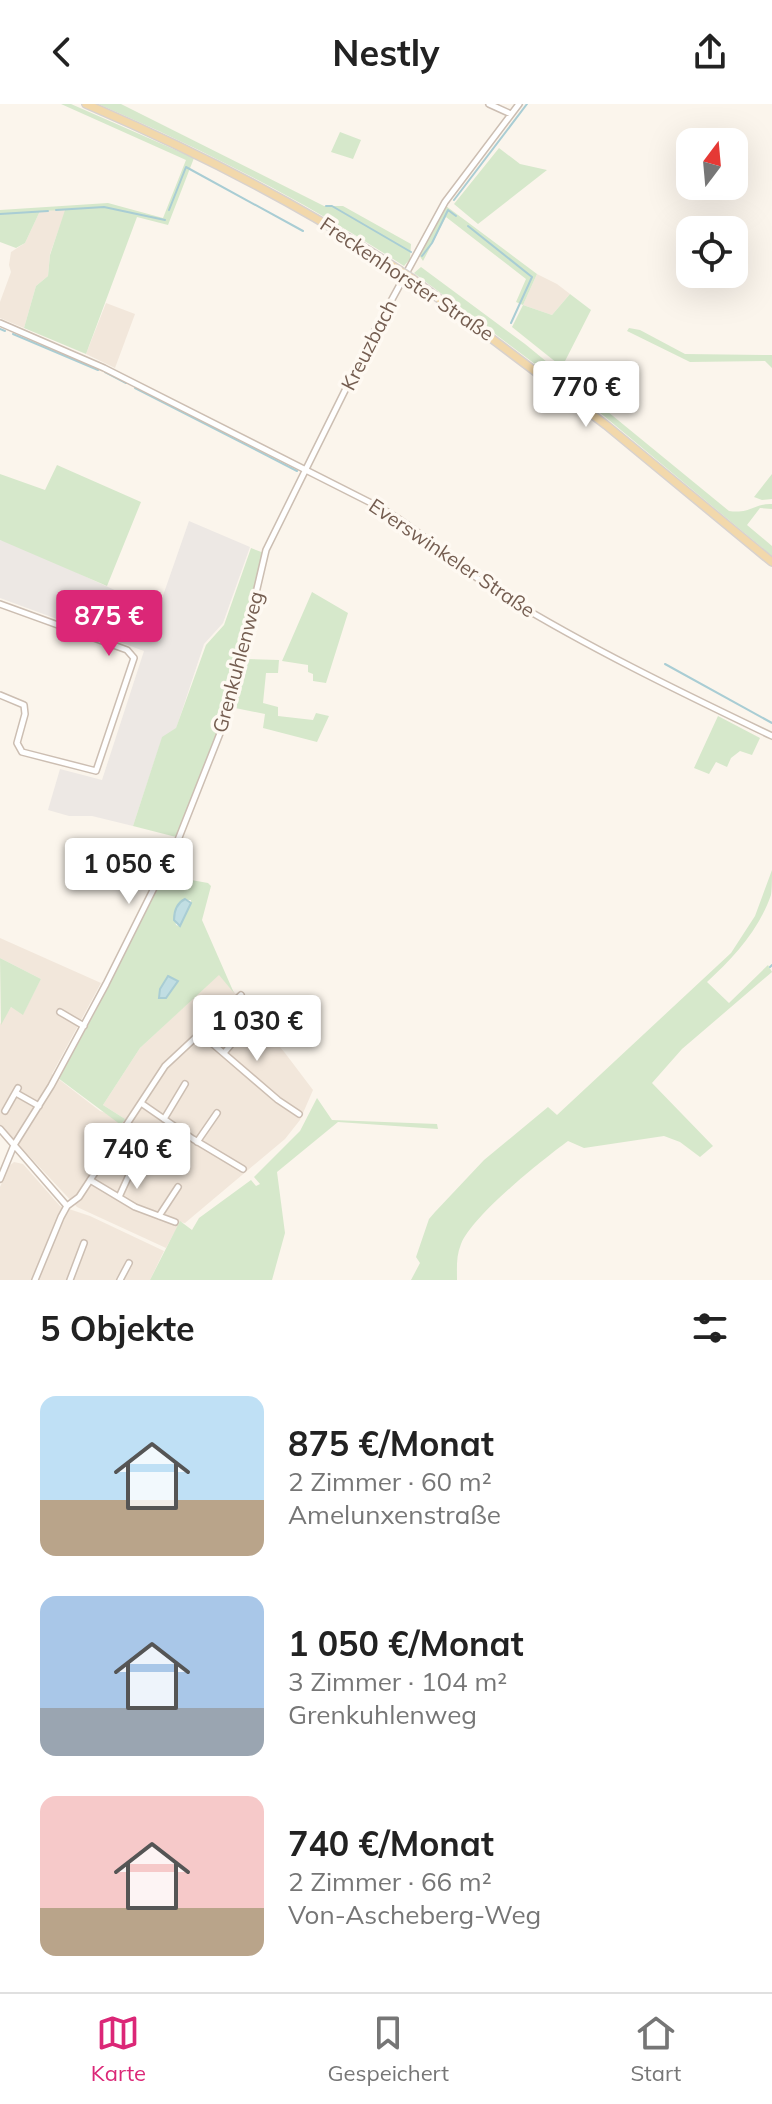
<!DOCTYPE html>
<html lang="de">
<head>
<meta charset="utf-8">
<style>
  body { margin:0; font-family:Mulish,sans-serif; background:#f6f6f6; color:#222; height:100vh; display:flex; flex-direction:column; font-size:30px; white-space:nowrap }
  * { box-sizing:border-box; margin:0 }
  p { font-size:26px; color:#767676 }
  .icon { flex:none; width:44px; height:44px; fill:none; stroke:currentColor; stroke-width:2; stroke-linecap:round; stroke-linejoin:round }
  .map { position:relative; height:1176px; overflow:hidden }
  .panel { display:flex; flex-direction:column; background:#fff; flex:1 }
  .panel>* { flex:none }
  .needle { width:52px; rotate:16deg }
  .buttons { position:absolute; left:676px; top:24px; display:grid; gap:16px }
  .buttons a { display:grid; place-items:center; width:72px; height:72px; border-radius:16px; background:#fff; box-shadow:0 8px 32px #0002; font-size:40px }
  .price { position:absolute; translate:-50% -68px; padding:0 18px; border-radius:8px; background:#fff; color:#222; font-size:26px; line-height:52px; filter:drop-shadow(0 2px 4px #0008) }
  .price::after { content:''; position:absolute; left:50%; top:48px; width:24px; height:18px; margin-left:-12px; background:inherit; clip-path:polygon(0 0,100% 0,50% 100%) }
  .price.on { background:#db2777; color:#fff }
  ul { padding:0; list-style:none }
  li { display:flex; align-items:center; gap:24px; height:200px; padding:0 40px }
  li span { display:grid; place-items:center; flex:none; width:224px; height:160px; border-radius:16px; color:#555 }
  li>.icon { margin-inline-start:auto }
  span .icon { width:96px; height:96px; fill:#fffc; stroke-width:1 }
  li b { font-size:34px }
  h2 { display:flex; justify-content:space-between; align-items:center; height:96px; padding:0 40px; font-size:34px }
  header { display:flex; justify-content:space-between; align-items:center; height:104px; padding:0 40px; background:#fff; font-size:36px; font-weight:700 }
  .tabs { display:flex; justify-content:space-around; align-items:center; height:112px; border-top:2px solid #e0e0e0; background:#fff; font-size:22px; color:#767676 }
  .tabs a { display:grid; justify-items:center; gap:4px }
  .tabs .on { color:#db2777 }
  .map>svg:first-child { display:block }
</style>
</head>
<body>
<header><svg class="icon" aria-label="back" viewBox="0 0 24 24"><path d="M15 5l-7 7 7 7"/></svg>Nestly<svg class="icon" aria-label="share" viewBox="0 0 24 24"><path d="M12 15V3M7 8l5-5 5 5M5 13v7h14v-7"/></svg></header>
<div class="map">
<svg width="772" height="1176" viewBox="0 0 772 1176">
  <rect width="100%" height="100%" fill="#fbf5ec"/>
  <path fill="#f2e7db" d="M 66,105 L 50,150 L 48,172 L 36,182 L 24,224 L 0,214 L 0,198 L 11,168 L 9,161 L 11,148 L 25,139 L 40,107 Z
    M 537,170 L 557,180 L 570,190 L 552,211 L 523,201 Z
    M 106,199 L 135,210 L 115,264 L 86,250 Z
    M 0,834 L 101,879 L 52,970 L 100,1007 L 125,1015 L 103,1001 L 140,944 L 219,870 L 285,949 L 313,986 L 300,1016 L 285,1035 L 185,1119 L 180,1118 L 166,1144 L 77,1103 L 0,1021 L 0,920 L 11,903 L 23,910 L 41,875 L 0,854 Z
    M 14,1058 L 23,1060 L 60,1102 L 90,1112 L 164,1147 L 150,1176 L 0,1176 L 0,1083 L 9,1062 Z"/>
  <path fill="#ede8e4" d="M 189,417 L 250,443 L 223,519 L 204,540 L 176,625 L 162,634 L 133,722 L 92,712 L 69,712 L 48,706 L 60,665 L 102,676 L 144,547 L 0,494 L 0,436 L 17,441 L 158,506 Z"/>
  <path fill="#d6e8cb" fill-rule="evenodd" d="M 61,0 L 71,0 L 194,54 L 168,121 L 137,113 L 86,250 L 24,224 L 36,182 L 48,172 L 50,151 L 65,106 L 40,107 L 25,139 L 16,144 L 0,138 L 0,106 L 108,99 L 163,114 L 186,56 Z
    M 98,0 L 121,0 L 324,102 L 343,102 L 411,140 L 410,155 L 404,162 C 304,97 207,47 98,0 Z
    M 340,28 L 361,36 L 353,55 L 331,48 Z
    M 499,44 L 520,60 L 547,66 L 478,120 L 454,100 Z
    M 446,102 L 537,170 L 523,201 L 552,211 L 570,190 L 591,206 L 562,263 L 512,223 L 523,201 L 516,198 L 526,175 L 446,113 L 423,157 L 419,151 Z
    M 421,163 L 525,240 L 729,407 C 751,410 755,399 772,400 L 772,405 L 760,404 L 747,421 L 772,442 L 772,452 L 604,312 L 414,169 Z
    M 629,224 L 640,226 L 685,250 L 772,251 L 772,264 L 765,257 L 690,258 L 627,227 Z
    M 57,361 L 141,398 L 107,482 L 0,436 L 0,370 L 45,386 Z
    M 772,370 L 772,395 L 762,396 L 754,393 Z
    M 251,444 L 264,449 L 225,607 L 176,733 L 133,722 L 162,633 L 176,624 L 206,541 L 224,521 Z
    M 312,488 L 348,509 L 326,579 L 313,577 L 313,570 L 308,568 L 308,561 L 282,557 Z
    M 247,555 L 279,556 L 278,569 L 266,569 L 263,599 L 278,603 L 278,612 L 313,616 L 316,609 L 329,612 L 317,638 L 263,624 L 265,610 L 235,604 Z
    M 718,612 L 760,634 L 752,651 L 740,647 L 731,654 L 727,663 L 716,658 L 709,670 L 694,664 Z
    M 772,766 C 772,774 772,784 771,791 C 759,826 733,854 707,878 L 729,899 L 768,861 L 772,868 L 682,945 L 652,979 L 713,1042 L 700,1053 L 680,1038 L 664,1032 L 584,1044 L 568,1037 C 541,1057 473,1111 461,1140 C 456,1152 457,1164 457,1176 L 411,1176 L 420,1159 L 416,1153 L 429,1115 L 435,1108 L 484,1056 L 548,1003 L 557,1011 L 731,849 L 755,812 Z
    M 163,771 L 208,779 L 211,782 L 202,816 L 234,889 L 219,871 L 140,944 L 103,1001 L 125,1015 L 121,1021 L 58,974 L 93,912 ZM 182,796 L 191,796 L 191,799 L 179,822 L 176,821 L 174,809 Z
    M 0,854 L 41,875 L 23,911 L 11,903 L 1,921 Z
    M 317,994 L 332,1016 L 437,1020 L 438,1025 L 338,1018 L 277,1068 L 285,1129 L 272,1176 L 150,1176 L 180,1117 L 192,1126 L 199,1114 L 251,1076 L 256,1082 L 260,1080 L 254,1073 L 300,1027 Z"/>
  <path fill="#c1dee3" stroke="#a9cdd4" stroke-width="2" d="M 185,795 L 191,799 L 180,822 L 174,816 C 174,807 177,799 185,795 Z
    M 168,872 L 178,877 L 166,894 L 159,894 L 160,885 Z"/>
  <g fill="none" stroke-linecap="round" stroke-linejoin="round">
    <path stroke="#a9cdd4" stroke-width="2" d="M 454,96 L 527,0
      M 326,102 L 332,102 L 411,148
      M 56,106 L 104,103 L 165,116
      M 169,106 L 186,63 L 303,127
      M 0,110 L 48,107
      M 468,122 L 532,173 L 511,219
      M 422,152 L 432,139 L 448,106 L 456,112
      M 0,225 L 5,227
      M 13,230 L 98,266
      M 105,268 L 126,279
      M 135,284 L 297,367
      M 665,560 L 772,619
      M 770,863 L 772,861"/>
    <g stroke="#ccbeb2" stroke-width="8">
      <path id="minor" d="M 489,0 L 511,10
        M 0,219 L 104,264 L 377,402 C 420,425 455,461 496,487 C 583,541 680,588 772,632
        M 0,500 L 127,546 L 134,554 L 96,667 L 22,648 L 17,639 L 25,610 L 24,601 L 0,591
        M 60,908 L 84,922
        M 200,929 L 278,996 L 299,1010
        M 224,949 L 243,926
        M 16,989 L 39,1002
        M 141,999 L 193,1035 L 243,1065
        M 5,1007 L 18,984
        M 164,1015 L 185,980
        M 0,1025 L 67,1102
        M 197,1038 L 217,1009
        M 0,1075 L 14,1041 L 51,982 L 106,880 L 178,736 L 228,609 L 266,446 L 306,365 L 372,232 L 445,98 L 519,0
        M 90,1076 L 135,1103 L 175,1118
        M 119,1093 L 135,1058
        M 159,1112 L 178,1083
        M 35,1176 L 61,1113 L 67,1102 L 79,1093 L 165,962 L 241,891
        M 70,1176 L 84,1139
        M 120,1176 L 129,1159"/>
    </g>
    <g stroke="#d8d2ce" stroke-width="10">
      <path id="major" d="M 86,0 C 195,47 300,100 399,166
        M 413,175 L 606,321 L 772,458"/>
    </g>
    <use href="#minor" stroke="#fff" stroke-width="5"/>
    <use href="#major" stroke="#f2d8ab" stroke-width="7"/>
    <g stroke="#d8d2ce" stroke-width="10" stroke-linecap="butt">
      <path id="major-bridge" d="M 399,166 L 413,175"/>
    </g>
    <use href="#major-bridge" stroke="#f2d8ab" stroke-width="7"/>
  </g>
  <g text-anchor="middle" stroke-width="7" stroke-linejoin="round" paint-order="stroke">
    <g font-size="20" fill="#745d50" stroke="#fef9f2">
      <text transform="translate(407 175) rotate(34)" y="7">Freckenhorster Straße</text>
      <text transform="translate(369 241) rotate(-63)" y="7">Kreuzbach</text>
      <text transform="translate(452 454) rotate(34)" y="7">Everswinkeler Straße</text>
      <text transform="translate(238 558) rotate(-75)" y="7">Grenkuhlenweg</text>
    </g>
  </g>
</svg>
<div class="buttons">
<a><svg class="needle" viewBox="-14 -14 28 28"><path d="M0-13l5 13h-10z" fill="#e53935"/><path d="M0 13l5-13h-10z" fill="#767676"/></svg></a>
<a><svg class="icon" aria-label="locate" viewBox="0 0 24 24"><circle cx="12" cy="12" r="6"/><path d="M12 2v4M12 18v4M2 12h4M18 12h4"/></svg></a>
</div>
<b class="price" style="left:586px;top:325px">770 €</b>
<b class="price on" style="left:109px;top:554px">875 €</b>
<b class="price" style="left:129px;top:802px">1 050 €</b>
<b class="price" style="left:257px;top:959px">1 030 €</b>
<b class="price" style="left:137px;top:1087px">740 €</b>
</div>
<section class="panel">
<h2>5 Objekte<svg class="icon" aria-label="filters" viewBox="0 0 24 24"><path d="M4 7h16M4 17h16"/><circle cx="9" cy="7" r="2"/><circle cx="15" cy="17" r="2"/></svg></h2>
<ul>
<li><span style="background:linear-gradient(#bfe0f5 65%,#b9a48a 0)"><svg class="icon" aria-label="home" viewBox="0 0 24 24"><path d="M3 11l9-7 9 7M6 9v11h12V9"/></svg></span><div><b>875 €/Monat</b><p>2 Zimmer · 60 m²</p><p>Amelunxenstraße</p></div></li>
<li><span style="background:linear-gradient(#a9c7e8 70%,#9aa5b1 0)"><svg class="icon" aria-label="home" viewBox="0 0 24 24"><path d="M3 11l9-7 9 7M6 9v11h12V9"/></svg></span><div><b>1 050 €/Monat</b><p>3 Zimmer · 104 m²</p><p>Grenkuhlenweg</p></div></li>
<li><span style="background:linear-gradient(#f6c9c9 70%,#b9a48a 0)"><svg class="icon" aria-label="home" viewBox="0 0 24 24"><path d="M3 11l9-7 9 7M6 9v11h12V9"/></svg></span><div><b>740 €/Monat</b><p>2 Zimmer · 66 m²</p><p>Von-Ascheberg-Weg</p></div></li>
</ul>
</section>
<nav class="tabs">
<a class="on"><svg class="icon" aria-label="map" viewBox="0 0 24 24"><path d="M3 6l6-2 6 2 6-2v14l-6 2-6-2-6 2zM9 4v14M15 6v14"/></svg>Karte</a>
<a><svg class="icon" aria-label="saved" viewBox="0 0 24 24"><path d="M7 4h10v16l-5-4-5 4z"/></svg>Gespeichert</a>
<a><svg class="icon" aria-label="home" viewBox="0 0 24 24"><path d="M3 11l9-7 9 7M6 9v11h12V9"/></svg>Start</a>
</nav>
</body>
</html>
